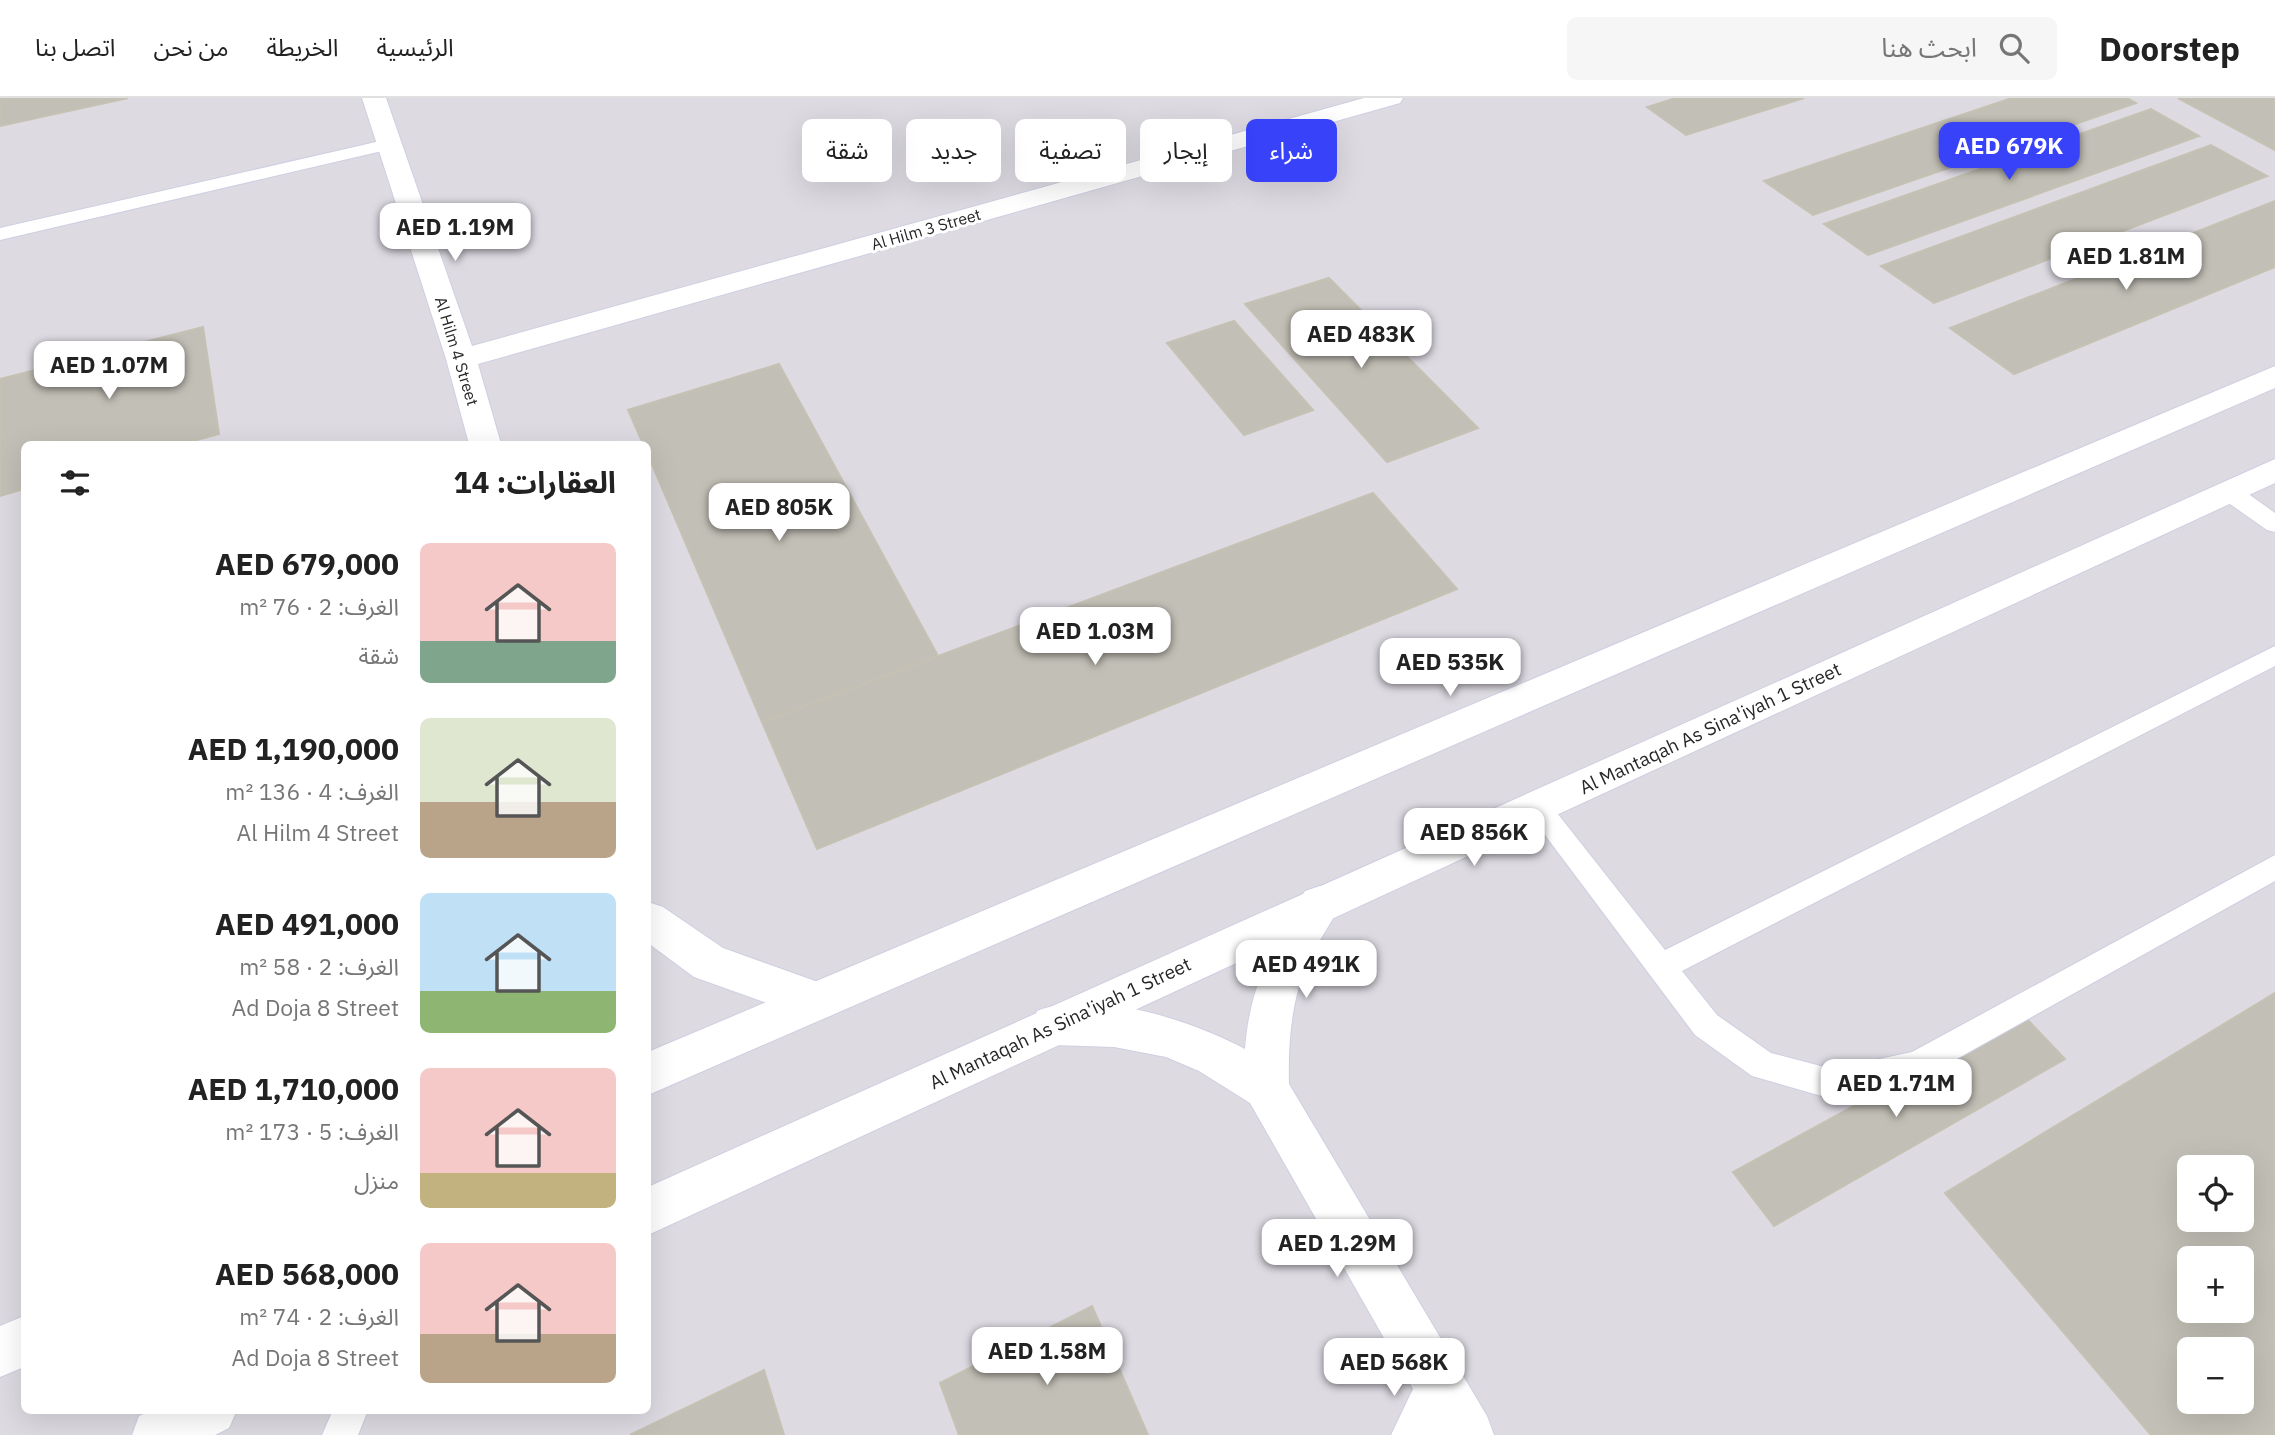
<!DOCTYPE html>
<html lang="ar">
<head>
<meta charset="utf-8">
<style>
  body { margin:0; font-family:"IBM Plex Sans","Noto Sans Arabic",sans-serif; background:#f6f6f6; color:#222; direction:rtl; height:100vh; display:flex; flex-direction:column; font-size:26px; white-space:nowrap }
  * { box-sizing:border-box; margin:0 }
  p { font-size:23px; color:#767676 }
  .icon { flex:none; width:38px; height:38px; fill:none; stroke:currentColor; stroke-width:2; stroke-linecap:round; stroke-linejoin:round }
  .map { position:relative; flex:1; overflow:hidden; direction:ltr }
  .panel { position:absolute; left:21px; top:343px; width:630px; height:973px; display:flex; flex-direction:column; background:#fff; border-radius:10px; box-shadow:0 7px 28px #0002; direction:rtl }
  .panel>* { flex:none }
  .top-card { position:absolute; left:672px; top:21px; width:665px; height:63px; direction:rtl; display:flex; gap:14px }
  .controls { position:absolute; left:2177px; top:1057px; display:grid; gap:14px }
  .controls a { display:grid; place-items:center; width:77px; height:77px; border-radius:10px; background:#fff; box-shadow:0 7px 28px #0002; font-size:35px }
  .price { position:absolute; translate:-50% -60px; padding:0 16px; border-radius:14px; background:#fff; color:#222; font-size:23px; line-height:46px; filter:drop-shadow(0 2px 4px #0008) }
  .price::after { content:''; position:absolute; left:50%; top:42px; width:21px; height:16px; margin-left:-10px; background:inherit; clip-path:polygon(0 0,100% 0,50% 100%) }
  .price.selected { background:#3742f9; color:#fff }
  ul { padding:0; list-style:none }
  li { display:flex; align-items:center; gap:21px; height:175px; padding:0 35px }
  li span { display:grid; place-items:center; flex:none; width:196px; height:140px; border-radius:10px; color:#555 }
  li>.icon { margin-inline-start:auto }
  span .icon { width:84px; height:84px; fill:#fffc; stroke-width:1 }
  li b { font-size:30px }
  h2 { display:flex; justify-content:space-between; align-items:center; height:84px; padding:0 35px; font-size:30px }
  .chip { padding:0 24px; border-radius:10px; background:#fff; box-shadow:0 7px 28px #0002; font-size:24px; line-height:63px }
  .chip.selected { background:#3742f9; color:#fff }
  header { display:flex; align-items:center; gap:42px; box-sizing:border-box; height:98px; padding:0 35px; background:#fff; border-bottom:2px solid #e0e0e0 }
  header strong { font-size:33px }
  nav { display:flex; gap:38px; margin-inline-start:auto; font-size:24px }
  .search { width:490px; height:63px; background:#f6f6f6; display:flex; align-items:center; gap:18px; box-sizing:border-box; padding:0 24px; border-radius:10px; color:#767676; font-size:26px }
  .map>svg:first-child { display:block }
</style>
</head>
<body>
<header>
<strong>Doorstep</strong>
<div class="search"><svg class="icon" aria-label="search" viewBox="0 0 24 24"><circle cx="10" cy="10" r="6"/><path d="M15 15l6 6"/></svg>ابحث هنا</div>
<nav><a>الرئيسية</a><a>الخريطة</a><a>من نحن</a><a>اتصل بنا</a></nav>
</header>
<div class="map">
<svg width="2275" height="1337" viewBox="0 0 2275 1337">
  <rect width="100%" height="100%" fill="#eae5d9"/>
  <path fill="#dddae2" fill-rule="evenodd" d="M 0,0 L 2275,0 L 2275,1337 L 0,1337 ZM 24,346 L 648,346 L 648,1312 L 24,1312 ZM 2189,1069 L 2242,1069 L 2242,1122 L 2189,1122 ZM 2189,1160 L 2242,1160 L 2242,1213 L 2189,1213 ZM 2189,1251 L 2242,1251 L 2242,1304 L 2189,1304 Z"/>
  <path fill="#c2bfb6" stroke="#c5c1b3" stroke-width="2" fill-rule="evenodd" d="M 0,0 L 128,0 L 0,28 Z
    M 1676,0 L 1804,0 L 1686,37 L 1647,9 Z
    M 2012,0 L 2127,0 L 2136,5 L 1813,117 L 1764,83 Z
    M 2178,0 L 2275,0 L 2275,52 Z
    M 2151,11 L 2199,38 L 1868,157 L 1824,126 Z
    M 2211,47 L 2267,78 L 1934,205 L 1881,168 Z
    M 2275,103 L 2275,169 L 2014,276 L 1950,230 Z
    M 1329,180 L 1478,330 L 1387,364 L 1245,206 Z
    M 1234,223 L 1313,312 L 1244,337 L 1167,245 Z
    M 203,229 L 219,336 L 182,346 L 24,346 L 24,391 L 0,398 L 0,281 Z
    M 779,266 L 938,558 L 762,624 L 648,357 L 648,346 L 643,346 L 628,312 Z
    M 1373,395 L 1457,491 L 817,751 L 762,624 Z
    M 2275,895 L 2275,1337 L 2151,1337 L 1945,1095 ZM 2189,1069 L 2242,1069 L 2242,1122 L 2189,1122 ZM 2189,1160 L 2242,1160 L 2242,1213 L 2189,1213 ZM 2189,1251 L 2242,1251 L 2242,1304 L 2189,1304 Z
    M 2022,916 L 2065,961 L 1774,1128 L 1733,1074 Z
    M 1092,1208 L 1148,1337 L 959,1337 L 940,1285 Z
    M 764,1272 L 784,1337 L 630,1337 Z"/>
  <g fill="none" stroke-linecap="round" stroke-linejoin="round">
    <g stroke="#cecfe1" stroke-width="2">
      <path id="lane" d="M 389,41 L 395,42 L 398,46 L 395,50 L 0,142 L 0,130 Z
        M 2228,385 L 2236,387 L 2275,415 L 2275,434 L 2267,432 L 2220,399 L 2217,393 L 2220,387 Z
        M 2275,548 L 2275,568 L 1682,873 L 1717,917 L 1771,955 L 1832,971 L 1912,954 L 2275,757 L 2275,783 L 1928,977 L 1832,1001 L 1752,978 L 1695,937 L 1524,709 L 1528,701 L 1537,698 L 1546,701 L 1665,852 Z
        M 333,1312 L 368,1312 L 358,1337 L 322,1337 Z"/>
    </g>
    <g stroke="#cecfe1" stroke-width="2">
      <path id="street" d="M 362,0 L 386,0 L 472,248 L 1364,0 L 1403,0 L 1400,5 L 478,266 L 501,346 L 469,346 L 446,261 Z
        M 1320,788 L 1335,793 L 1341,806 C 1331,826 1318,843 1309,863 C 1291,901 1288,944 1289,986 L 1487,1318 L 1494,1337 L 1391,1337 L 1413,1291 L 1250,1005 L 1199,973 L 1166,959 L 1114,949 L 1053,947 L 1037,941 L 1031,927 L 1037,913 C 1095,890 1192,923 1245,951 C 1249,892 1273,842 1305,793 Z
        M 648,804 L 663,809 L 723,850 L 832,889 L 839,903 L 832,917 L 817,923 L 694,879 L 648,845 Z"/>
    </g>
    <g stroke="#cecfe1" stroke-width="2">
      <path id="secondary" d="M 2275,268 L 2275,290 L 648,997 L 648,954 Z
        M 2275,361 L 2275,385 L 648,1137 L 648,1089 Z
        M 24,1218 L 24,1269 L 0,1279 L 0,1228 Z
        M 152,1312 L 237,1312 L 229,1330 L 215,1337 L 132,1337 L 139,1318 Z"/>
    </g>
    <use href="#lane" fill="#fff" fill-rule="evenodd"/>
    <use href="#street" fill="#fff" fill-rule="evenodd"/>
    <use href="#secondary" fill="#fff" fill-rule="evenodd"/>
  </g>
  <g text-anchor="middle" stroke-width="6" stroke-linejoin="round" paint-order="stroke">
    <g font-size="16" fill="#272727" stroke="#fff">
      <text transform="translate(926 131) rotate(-16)" y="6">Al Hilm 3 Street</text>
      <text transform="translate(457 253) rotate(73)" y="6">Al Hilm 4 Street</text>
    </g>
    <g font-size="19" fill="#272727" stroke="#fff">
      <text transform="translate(1710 630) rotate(-25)" y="7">Al Mantaqah As Sina'iyah 1 Street</text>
      <text transform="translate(1060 925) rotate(-25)" y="7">Al Mantaqah As Sina'iyah 1 Street</text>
    </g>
  </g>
</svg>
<div class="controls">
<a><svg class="icon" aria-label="locate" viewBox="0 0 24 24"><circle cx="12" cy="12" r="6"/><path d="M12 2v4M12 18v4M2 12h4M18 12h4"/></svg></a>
<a>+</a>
<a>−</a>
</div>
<b class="price selected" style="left:2009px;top:84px">AED 679K</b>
<b class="price" style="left:455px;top:165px">AED 1.19M</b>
<b class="price" style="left:2126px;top:194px">AED 1.81M</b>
<b class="price" style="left:1361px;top:272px">AED 483K</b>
<b class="price" style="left:109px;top:303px">AED 1.07M</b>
<b class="price" style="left:779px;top:445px">AED 805K</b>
<b class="price" style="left:1095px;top:569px">AED 1.03M</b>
<b class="price" style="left:1450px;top:600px">AED 535K</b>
<b class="price" style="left:1474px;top:770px">AED 856K</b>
<b class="price" style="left:1306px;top:902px">AED 491K</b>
<b class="price" style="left:1896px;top:1021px">AED 1.71M</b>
<b class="price" style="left:1337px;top:1181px">AED 1.29M</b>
<b class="price" style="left:1047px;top:1289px">AED 1.58M</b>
<b class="price" style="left:1394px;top:1300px">AED 568K</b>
<div class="top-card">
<a class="chip selected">شراء</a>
<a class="chip">إيجار</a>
<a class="chip">تصفية</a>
<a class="chip">جديد</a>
<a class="chip">شقة</a>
</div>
<section class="panel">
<h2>العقارات: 14<svg class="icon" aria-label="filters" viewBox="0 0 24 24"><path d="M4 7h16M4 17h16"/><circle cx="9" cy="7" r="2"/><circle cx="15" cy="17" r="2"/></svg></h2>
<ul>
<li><span style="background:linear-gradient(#f6c9c9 70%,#7fa58c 0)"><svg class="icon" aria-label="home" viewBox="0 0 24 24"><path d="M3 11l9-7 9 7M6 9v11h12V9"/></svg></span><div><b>AED 679,000</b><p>الغرف: 2 · 76 m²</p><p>شقة</p></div></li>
<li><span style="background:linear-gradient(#dfe7d0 60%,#b9a48a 0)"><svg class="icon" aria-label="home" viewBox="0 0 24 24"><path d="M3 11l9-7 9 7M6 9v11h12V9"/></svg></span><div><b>AED 1,190,000</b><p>الغرف: 4 · 136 m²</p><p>Al Hilm 4 Street</p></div></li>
<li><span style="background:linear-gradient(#bfe0f5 70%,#8fb573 0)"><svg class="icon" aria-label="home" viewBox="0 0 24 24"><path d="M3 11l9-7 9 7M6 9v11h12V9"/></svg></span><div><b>AED 491,000</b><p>الغرف: 2 · 58 m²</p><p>Ad Doja 8 Street</p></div></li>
<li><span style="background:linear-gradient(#f6c9c9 75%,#c2b280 0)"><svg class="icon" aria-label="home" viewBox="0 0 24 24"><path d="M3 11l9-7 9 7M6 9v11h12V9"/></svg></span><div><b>AED 1,710,000</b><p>الغرف: 5 · 173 m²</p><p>منزل</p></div></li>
<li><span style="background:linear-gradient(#f6c9c9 65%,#b9a48a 0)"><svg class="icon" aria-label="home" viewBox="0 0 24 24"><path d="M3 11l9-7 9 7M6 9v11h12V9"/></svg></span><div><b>AED 568,000</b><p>الغرف: 2 · 74 m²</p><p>Ad Doja 8 Street</p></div></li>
</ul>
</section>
</div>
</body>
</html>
